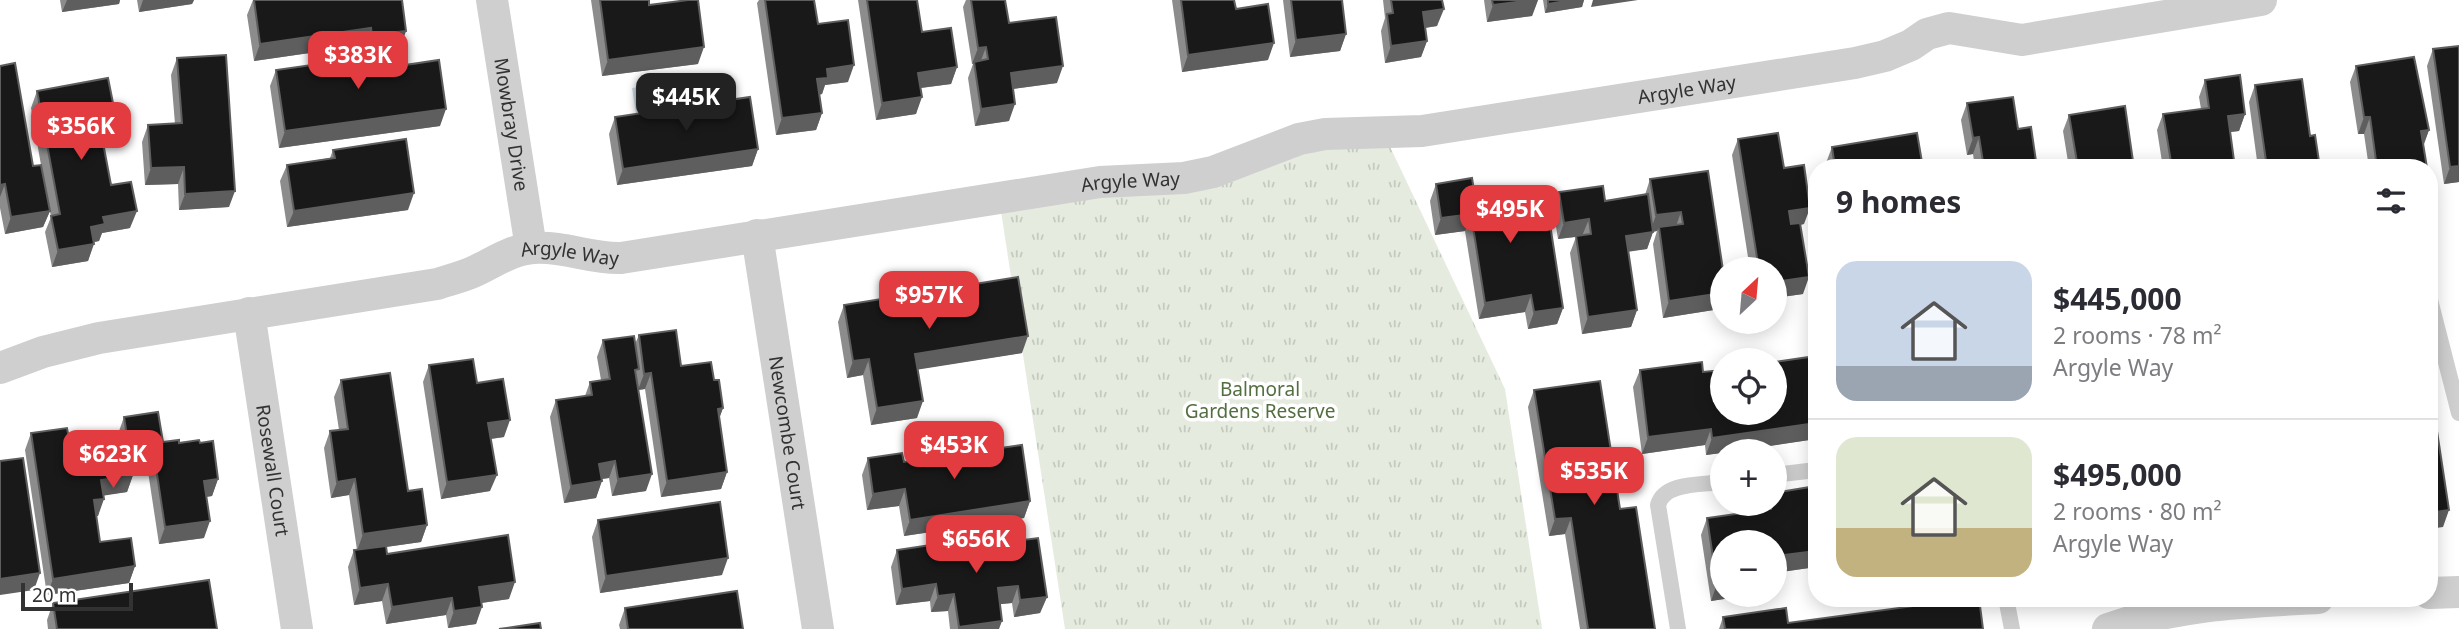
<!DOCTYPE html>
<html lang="en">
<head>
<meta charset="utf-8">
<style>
  body { margin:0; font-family:"Noto Sans",sans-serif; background:#f7f7f7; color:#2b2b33; height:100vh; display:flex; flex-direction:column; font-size:26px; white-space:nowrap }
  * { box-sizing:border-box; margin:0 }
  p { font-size:23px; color:#7c7c81 }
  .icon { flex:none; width:38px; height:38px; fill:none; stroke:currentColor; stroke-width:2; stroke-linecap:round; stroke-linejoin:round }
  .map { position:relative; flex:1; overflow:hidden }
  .sheet { position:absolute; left:1808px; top:159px; width:630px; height:448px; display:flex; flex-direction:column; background:#fff; border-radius:28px; box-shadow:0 4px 18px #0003 }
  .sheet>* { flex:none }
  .needle { width:46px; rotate:26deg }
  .tools { position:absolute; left:1710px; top:257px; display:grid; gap:14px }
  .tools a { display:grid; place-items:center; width:77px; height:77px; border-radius:50%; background:#fff; box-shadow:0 4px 18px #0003; font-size:35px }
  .scale { position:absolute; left:21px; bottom:18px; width:112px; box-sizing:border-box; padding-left:7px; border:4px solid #323232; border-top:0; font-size:19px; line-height:24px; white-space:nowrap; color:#323232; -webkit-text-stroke:5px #fff; paint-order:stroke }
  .price { position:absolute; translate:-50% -60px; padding:0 16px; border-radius:14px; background:#e23b40; color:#fff; font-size:23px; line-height:46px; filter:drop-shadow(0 2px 4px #0008) }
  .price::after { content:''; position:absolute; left:50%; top:42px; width:21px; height:16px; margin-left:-10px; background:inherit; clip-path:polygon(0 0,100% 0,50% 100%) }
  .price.current { background:#222; color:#fff }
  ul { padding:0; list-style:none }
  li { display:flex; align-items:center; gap:21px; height:175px; padding:0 28px }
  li+li { border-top:2px solid #e1e1e2 }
  li span { display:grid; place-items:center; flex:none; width:196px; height:140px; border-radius:21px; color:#555 }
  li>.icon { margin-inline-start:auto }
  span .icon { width:84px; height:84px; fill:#fffc; stroke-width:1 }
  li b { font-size:30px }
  h2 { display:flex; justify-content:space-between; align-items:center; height:84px; padding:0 28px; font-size:30px }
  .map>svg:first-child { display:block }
</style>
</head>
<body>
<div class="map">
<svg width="2459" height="629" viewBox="0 0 2459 629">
  <defs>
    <pattern id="park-tufts" width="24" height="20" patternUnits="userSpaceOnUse" patternTransform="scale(1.75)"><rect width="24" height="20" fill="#e5ebde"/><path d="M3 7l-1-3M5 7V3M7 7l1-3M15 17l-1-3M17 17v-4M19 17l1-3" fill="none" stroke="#c5cabf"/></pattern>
  </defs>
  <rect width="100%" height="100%" fill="#fff"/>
  <path fill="url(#park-tufts)" d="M 1384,134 L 1505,389 L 1542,629 L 1065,629 L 999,198 Z"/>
  <path fill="#cfe0ed" d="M 680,81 L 683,106 L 636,113 L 632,88 Z"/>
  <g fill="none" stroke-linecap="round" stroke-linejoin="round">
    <path stroke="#cfcfcf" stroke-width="16" d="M 2429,296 L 2459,413
      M 1774,475 L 1816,470
      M 2006,598 L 2012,629
      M 1678,629 L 1658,505 C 1664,482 1702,485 1722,482"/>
    <g stroke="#cfcfcf" stroke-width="32">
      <path id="s1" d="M 492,0 L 531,248"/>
      <path id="s2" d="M 757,235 L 818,629"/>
      <path id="s3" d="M 249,313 L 297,629"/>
      <path id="s4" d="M 0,368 L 43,352 L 99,338 L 437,284 C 449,280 462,277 473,272 C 493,263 512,249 534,248 C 565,246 591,259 621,258 L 1100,182 L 1184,178 L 1213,172 L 1299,139 L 1325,134 L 1422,131 L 1855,63 L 1885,56 L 1911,45 L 1927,34 L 1949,28 L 2022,40 L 2261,0"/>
      <path d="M 2429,593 L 2459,592"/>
      <path d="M 2108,629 C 2178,604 2245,602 2318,598"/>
    </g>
  </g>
  <path fill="#8c8c8c" d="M 60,0 L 120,0 L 119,4 L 62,12 Z
    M 137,0 L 194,0 L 192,4 L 139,12 Z
    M 253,0 L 402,0 L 406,31 L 400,47 L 366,52 L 365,45 L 254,61 L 247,15 Z
    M 591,0 L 649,0 L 649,5 L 698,64 L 602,76 Z
    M 759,0 L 814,0 L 818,24 L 848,82 L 825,85 L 822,94 L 819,95 L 822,113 L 816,130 L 776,135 L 757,3 Z
    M 858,0 L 917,0 L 922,32 L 957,67 L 951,84 L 921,88 L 916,114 L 876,120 Z
    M 966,0 L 1005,0 L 1009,23 L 1057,83 L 1013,89 L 1009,121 L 975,126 L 968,78 L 973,64 L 972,64 L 963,7 Z
    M 1172,0 L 1234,0 L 1236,9 L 1268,60 L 1182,72 Z
    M 1283,0 L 1342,0 L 1346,34 L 1340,51 L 1290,57 Z
    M 1383,0 L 1442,0 L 1437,26 L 1425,28 L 1427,41 L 1421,57 L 1385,63 L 1381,31 L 1385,18 Z
    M 1484,0 L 1538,0 L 1532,16 L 1487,22 Z
    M 1543,0 L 1584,0 L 1582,7 L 1545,13 Z
    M 2433,49 L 2459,182 L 2444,184 L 2427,66 Z
    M 177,58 L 229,207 L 179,210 L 178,184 L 145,185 L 142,142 L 148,125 L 175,124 L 171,75 Z
    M 405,65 L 440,126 L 279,148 L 270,86 L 276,70 Z
    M 0,66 L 33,166 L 41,165 L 31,108 L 37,91 L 114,108 L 107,125 L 100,127 L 111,185 L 130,228 L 102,233 L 99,241 L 94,242 L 88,261 L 52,267 L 45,232 L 51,217 L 45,184 L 50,211 L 43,227 L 5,234 L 0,208 Z
    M 2356,66 L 2429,130 L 2423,145 L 2427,168 L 2369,168 L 2364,134 L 2358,134 L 2350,82 Z
    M 2205,80 L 2245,114 L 2239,131 L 2230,132 L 2235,168 L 2163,168 L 2157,130 L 2163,114 L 2201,109 L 2199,97 Z
    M 2255,85 L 2310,136 L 2320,168 L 2258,168 L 2249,102 Z
    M 1967,103 L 2018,129 L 2037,168 L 1975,168 L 1973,154 L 1967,155 L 1961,120 Z
    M 2069,115 L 2134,168 L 2069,168 L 2063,131 Z
    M 615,117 L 758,149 L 752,166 L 617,185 L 609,134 Z
    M 1738,139 L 1784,168 L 1804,224 L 1800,225 L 1803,294 L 1774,298 L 1774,270 L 1750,270 L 1732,155 Z
    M 1832,147 L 1923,168 L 1827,168 L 1826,163 Z
    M 333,150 L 408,210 L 287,227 L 280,181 L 287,165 L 330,158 Z
    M 1708,171 L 1720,309 L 1663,318 L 1653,244 L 1657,231 L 1653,232 L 1647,249 L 1628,251 L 1637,310 L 1631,327 L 1582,334 L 1570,253 L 1576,237 L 1558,239 L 1553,208 L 1559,192 L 1605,201 L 1645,195 L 1650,179 Z
    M 1436,184 L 1478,215 L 1502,211 L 1507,198 L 1563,308 L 1557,324 L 1528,329 L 1525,312 L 1479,319 L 1465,231 L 1435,235 L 1430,201 Z
    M 844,305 L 1022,353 L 918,369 L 917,418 L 871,425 L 863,375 L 847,378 L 838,322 Z
    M 639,335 L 681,366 L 714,380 L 723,408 L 719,418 L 727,472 L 721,489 L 661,497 L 645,389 L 638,390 L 646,491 L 612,496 L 609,478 L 602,479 L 596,498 L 564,503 L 550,417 L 556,400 L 585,396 L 590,382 L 601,380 L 597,357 L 603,340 L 635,344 Z
    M 1816,356 L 1816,439 L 1706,455 L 1705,445 L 1642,454 L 1633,387 L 1640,370 L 1703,372 Z
    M 429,365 L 504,437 L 491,439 L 490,491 L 441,499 L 423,382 Z
    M 341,380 L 427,525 L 421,542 L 386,547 L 387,554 L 509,599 L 482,603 L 476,624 L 448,628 L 446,615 L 386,624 L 382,601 L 354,605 L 348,567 L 354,550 L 357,550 L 349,495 L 331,498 L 324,448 L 330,431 L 339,430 L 334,397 Z
    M 1534,390 L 1620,509 L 1655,629 L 1580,629 L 1565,534 L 1549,536 L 1528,407 Z
    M 124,417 L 163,442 L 200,443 L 218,479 L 212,496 L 206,497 L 204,538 L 159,544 L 147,465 L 132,467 L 133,475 L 127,492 L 103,495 L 98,516 L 96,516 L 100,542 L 135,566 L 129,583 L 47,595 L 25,450 L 31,433 L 70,444 L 118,437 L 118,434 Z
    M 868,458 L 904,462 L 1030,501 L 1024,518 L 904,536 L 899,506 L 867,510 L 862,475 Z
    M 1765,504 L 1774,504 L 1816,567 L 1780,572 L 1780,575 L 1774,590 L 1774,542 L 1722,595 L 1750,595 L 1711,601 L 1701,535 L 1707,518 L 1762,511 Z
    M 598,520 L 722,575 L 600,593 L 592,537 Z
    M 897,550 L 939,551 L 1047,597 L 1040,613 L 1014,617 L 1012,603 L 1000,604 L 999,629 L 950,629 L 948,611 L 931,612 L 930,601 L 896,605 L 891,567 Z
    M 1908,598 L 1979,598 L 1983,629 L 1719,629 L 1723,617 L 1788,623 L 1906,607 Z
    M 53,603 L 217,629 L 48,629 L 47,620 Z
    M 625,608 L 743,629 L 620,629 L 619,625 Z"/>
  <path fill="#5e5e5e" d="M 67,0 L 120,0 L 119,4 L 62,12 Z
    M 143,0 L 194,0 L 192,4 L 139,12 Z
    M 1533,0 L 1538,0 L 1532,16 L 1487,22 L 1493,5 Z
    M 1572,0 L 1584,0 L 1582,7 L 1545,13 L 1548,4 Z
    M 1593,0 L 1638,0 L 1591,7 Z
    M 1444,9 L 1437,26 L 1417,29 L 1423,12 Z
    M 371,28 L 365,45 L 254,61 L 260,44 Z
    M 406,31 L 400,47 L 366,52 L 372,35 Z
    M 1346,34 L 1340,51 L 1290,57 L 1296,40 Z
    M 1427,41 L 1421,57 L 1385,63 L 1391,46 Z
    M 1274,43 L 1268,60 L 1182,72 L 1188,55 Z
    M 704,47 L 698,64 L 602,76 L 608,60 Z
    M 986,47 L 980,63 L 974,62 L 972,64 L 978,48 Z
    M 854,65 L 848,82 L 825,85 L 822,94 L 811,96 L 817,79 L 827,69 Z
    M 1063,66 L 1057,83 L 1005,90 L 1011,73 Z
    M 957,67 L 951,84 L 912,89 L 918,73 Z
    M 922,97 L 916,114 L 876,120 L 882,103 Z
    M 1015,104 L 1009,121 L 975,126 L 981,109 Z
    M 114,108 L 107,125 L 91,128 L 97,111 Z
    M 446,109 L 440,126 L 279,148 L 285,131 Z
    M 822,113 L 816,130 L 776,135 L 782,118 Z
    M 2245,114 L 2239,131 L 2221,133 L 2228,116 Z
    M 2364,117 L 2370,117 L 2364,134 L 2358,134 Z
    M 2429,130 L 2423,147 L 2421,131 Z
    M 1979,137 L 1973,154 L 1967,155 L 1973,138 Z
    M 758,149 L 752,166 L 617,185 L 623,169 Z
    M 2459,166 L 2459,182 L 2444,184 L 2450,167 Z
    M 184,167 L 178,184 L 145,185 L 151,168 Z
    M 5,184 L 0,197 L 0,185 Z
    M 235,191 L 229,207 L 179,210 L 185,194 Z
    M 414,193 L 408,210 L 287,227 L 294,211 Z
    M 1810,208 L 1804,224 L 1783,228 L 1789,211 Z
    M 50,211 L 43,227 L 5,234 L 11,217 Z
    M 137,211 L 130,228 L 102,233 L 99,241 L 85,244 L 91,227 L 103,217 Z
    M 1681,212 L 1675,229 L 1659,227 L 1657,231 L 1650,232 L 1656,215 Z
    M 1471,214 L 1465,231 L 1435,235 L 1441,218 Z
    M 1589,219 L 1582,236 L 1558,239 L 1564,223 Z
    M 1653,232 L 1647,249 L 1620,253 L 1626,236 Z
    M 94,244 L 88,261 L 52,267 L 58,250 Z
    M 1809,277 L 1803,294 L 1774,298 L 1774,282 Z
    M 1722,293 L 1722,305 L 1720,309 L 1663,318 L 1669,301 Z
    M 1531,295 L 1525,312 L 1479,319 L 1485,303 Z
    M 1563,308 L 1557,324 L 1528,329 L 1534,312 Z
    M 1637,310 L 1631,327 L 1582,334 L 1588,317 Z
    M 1028,336 L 1022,353 L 909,371 L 915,354 Z
    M 869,359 L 863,375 L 847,378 L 853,361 Z
    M 651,373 L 645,389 L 638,390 L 644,374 Z
    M 923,401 L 917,418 L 871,425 L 877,408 Z
    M 723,408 L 717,425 L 718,409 Z
    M 510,420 L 504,437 L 482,440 L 488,423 Z
    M 1816,423 L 1816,439 L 1729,452 L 1722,452 L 1722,453 L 1706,455 L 1712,438 Z
    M 1711,429 L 1705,445 L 1642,454 L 1648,437 Z
    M 153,448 L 147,465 L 123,468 L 129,452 Z
    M 615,461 L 609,478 L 593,480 L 599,464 Z
    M 727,472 L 721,489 L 661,497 L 667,481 Z
    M 652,474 L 646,491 L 612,496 L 618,479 Z
    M 133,475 L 127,492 L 95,497 L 101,480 Z
    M 497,475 L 490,491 L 441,499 L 447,482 Z
    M 218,479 L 212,496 L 198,498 L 204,481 Z
    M 355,479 L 349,495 L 331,498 L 337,482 Z
    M 602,481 L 596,498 L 564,503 L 571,486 Z
    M 905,489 L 899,506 L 867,510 L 873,494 Z
    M 104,499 L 98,516 L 88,517 L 94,500 Z
    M 1030,501 L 1024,518 L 904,536 L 910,520 Z
    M 2449,510 L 2443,527 L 2429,529 L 2429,513 Z
    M 1571,518 L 1565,534 L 1549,536 L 1555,519 Z
    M 210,521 L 204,538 L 159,544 L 165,527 Z
    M 427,525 L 421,542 L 357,551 L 363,534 Z
    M 1816,551 L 1816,567 L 1774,573 L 1777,556 Z
    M 728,558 L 722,575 L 600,593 L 606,576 Z
    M 135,566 L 129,583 L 47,595 L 53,579 Z
    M 40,573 L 34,590 L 0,595 L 0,579 Z
    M 1780,575 L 1774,590 L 1774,576 Z
    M 515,582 L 509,599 L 473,604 L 479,587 Z
    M 1722,583 L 1722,595 L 1750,595 L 1711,601 L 1717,584 Z
    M 388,584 L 382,601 L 354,605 L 360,588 Z
    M 936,584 L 930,601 L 896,605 L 902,589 Z
    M 1018,586 L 1012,603 L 992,605 L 998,588 Z
    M 954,594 L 948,611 L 931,612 L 938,596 Z
    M 1047,597 L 1040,613 L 1014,617 L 1020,600 Z
    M 452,598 L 446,615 L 386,624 L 392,607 Z
    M 482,607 L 476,624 L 448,628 L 454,611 Z
    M 1002,621 L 999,629 L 958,629 L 959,627 Z"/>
  <path fill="#191919" stroke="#5e5e5e" stroke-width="2" d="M 254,0 L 402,0 L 406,31 L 372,35 L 371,28 L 260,44 Z
    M 600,0 L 649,0 L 649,5 L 688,0 L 698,0 L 704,47 L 608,60 Z
    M 765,0 L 814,0 L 818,24 L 848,20 L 854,65 L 827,69 L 828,78 L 817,79 L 822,113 L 782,118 Z
    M 867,0 L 917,0 L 922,32 L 951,28 L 957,67 L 918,73 L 922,97 L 882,103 Z
    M 971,0 L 1005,0 L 1009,23 L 1056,17 L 1063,66 L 1011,73 L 1015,104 L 981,109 L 974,62 L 988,59 L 986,47 L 978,48 Z
    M 1181,0 L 1234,0 L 1236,9 L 1268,4 L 1274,43 L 1188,55 Z
    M 1291,0 L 1342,0 L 1346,34 L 1296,40 Z
    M 1391,0 L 1442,0 L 1444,9 L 1423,12 L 1427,41 L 1391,46 L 1387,14 L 1393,13 Z
    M 1492,0 L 1533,0 L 1493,5 Z
    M 1548,0 L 1572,0 L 1548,4 Z
    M 2459,46 L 2459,166 L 2450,167 L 2433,49 Z
    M 404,52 L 405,65 L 439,60 L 446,109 L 285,131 L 276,70 Z
    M 226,55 L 235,191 L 185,194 L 184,167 L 151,168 L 148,125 L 182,123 L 177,58 Z
    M 2414,57 L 2429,130 L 2421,131 L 2427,168 L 2377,168 L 2370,117 L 2364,117 L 2356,66 Z
    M 15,63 L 33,166 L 41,165 L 50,211 L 11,217 L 5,184 L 0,185 L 0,66 Z
    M 2240,75 L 2245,114 L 2228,116 L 2235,168 L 2172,168 L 2163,114 L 2209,108 L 2205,80 Z
    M 108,78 L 114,108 L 97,111 L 111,185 L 131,182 L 137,211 L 103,217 L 105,224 L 91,227 L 94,244 L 58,250 L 51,216 L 60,214 L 37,91 Z
    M 2302,79 L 2310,136 L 2315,135 L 2320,168 L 2267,168 L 2255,85 Z
    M 750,97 L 758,149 L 623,169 L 615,117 Z
    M 2013,97 L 2018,129 L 2031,127 L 2037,168 L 1984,168 L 1979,137 L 1973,138 L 1967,103 Z
    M 2125,106 L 2134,168 L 2078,168 L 2069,115 Z
    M 1778,133 L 1784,168 L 1804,165 L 1810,208 L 1789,211 L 1791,224 L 1800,223 L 1809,277 L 1774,282 L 1774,270 L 1759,270 L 1738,139 Z
    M 1917,133 L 1923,168 L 1835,168 L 1832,147 Z
    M 406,139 L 414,193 L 294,211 L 287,165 L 335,158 L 333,150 Z
    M 1708,171 L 1723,270 L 1722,270 L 1722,293 L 1669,301 L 1659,227 L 1683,224 L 1681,212 L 1656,215 L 1650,179 Z
    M 1472,178 L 1478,215 L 1509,210 L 1507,198 L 1545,192 L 1563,308 L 1534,312 L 1531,295 L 1485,303 L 1471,214 L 1441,218 L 1436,184 Z
    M 1603,186 L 1605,201 L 1648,194 L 1653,232 L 1626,236 L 1637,310 L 1588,317 L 1576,236 L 1591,234 L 1589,219 L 1564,223 L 1559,192 Z
    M 1018,277 L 1028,336 L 915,354 L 923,401 L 877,408 L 869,359 L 853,361 L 844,305 Z
    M 676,330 L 681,366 L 711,362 L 714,380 L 719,380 L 723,408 L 718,409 L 727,472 L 667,481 L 651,373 L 644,374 L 639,335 Z
    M 634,336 L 639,369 L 635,370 L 652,474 L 618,479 L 615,461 L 599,464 L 602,481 L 571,486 L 556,400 L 592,395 L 590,382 L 610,379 L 603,340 Z
    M 1816,356 L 1816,423 L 1712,438 L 1711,429 L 1648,437 L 1640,370 L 1702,362 L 1703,372 L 1722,370 L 1722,413 L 1774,413 L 1774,362 Z
    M 473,359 L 477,383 L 503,379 L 510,420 L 488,423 L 497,475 L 447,482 L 429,365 Z
    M 390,373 L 408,491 L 422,489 L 427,525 L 363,534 L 355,479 L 337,482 L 330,431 L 348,429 L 341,380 Z
    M 1600,381 L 1620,509 L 1636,507 L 1655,629 L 1588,629 L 1571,518 L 1555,519 L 1534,390 Z
    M 2429,385 L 2430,385 L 2449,510 L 2429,513 Z
    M 158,412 L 163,442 L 179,440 L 179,443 L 199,440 L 200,443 L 213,441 L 218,479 L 204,481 L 210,521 L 165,527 L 153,448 L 129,452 L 133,475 L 101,480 L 104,499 L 94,500 L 100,542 L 131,538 L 135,566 L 53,579 L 31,433 L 67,428 L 70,444 L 127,436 L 124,417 Z
    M 1022,445 L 1030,501 L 910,520 L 905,489 L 873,494 L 868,458 L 902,453 L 904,462 Z
    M 23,458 L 40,573 L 0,579 L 0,461 Z
    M 1816,486 L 1816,551 L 1777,556 L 1780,575 L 1774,576 L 1774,542 L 1722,542 L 1722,583 L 1717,584 L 1707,518 L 1771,509 L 1770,504 L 1774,504 L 1774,493 Z
    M 720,502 L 728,558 L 606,576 L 598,520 Z
    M 508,535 L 515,582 L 479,587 L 482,607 L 454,611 L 452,598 L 392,607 L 388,584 L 360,588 L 354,550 L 386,546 L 387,554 Z
    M 1038,538 L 1047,597 L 1020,600 L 1018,586 L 998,588 L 1002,621 L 959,627 L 954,594 L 938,596 L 936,584 L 902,589 L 897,550 L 938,544 L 939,551 Z
    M 209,580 L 217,629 L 57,629 L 53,603 Z
    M 737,591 L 743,629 L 628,629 L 625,608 Z
    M 1913,598 L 1979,598 L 1983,629 L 1725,629 L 1723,617 L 1786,608 L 1788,623 L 1914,606 Z
    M 540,623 L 541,629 L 499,629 Z"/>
  <g text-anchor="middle" stroke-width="7" stroke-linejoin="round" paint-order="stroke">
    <g font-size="19" fill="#323232" stroke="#fff">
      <text dy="7" stroke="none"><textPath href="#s4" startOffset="1720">Argyle Way</textPath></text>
      <text dy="7" stroke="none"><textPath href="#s1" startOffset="126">Mowbray Drive</textPath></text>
      <text dy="7" stroke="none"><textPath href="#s4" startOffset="1153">Argyle Way</textPath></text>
      <text dy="7" stroke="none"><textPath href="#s4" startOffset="586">Argyle Way</textPath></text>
      <text dy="7" stroke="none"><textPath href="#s2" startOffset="200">Newcombe Court</textPath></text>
      <text dy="7" stroke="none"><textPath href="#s3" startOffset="159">Rosewall Court</textPath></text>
    </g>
    <g font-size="19" fill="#536e40" stroke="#fff">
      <text x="1260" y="396">Balmoral<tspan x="1260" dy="22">Gardens Reserve</tspan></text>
    </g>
  </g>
</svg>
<div class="tools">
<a><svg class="needle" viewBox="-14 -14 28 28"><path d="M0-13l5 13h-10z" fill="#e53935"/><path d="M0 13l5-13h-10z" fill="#7c7c81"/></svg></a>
<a><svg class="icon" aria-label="locate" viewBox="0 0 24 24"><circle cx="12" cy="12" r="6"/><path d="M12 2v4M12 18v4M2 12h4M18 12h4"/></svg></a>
<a>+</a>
<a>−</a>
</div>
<div class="scale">20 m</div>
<b class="price" style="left:358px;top:91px">$383K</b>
<b class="price current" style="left:686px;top:133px">$445K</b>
<b class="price" style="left:81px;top:162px">$356K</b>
<b class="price" style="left:1510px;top:245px">$495K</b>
<b class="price" style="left:929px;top:331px">$957K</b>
<b class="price" style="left:954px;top:481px">$453K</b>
<b class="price" style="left:113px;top:490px">$623K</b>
<b class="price" style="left:1594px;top:507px">$535K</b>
<b class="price" style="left:976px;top:575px">$656K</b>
<section class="sheet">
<h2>9 homes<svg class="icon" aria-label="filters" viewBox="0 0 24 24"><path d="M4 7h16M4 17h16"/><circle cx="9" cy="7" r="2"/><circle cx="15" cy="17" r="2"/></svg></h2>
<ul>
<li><span style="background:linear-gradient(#c9d6e8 75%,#9aa5b1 0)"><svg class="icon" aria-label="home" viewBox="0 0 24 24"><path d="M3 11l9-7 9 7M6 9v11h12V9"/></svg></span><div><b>$445,000</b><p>2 rooms · 78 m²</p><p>Argyle Way</p></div></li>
<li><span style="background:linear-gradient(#dfe7d0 65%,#c2b280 0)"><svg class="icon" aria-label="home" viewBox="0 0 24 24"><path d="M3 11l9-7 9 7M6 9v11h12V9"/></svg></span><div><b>$495,000</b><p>2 rooms · 80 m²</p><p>Argyle Way</p></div></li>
</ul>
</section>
</div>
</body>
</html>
